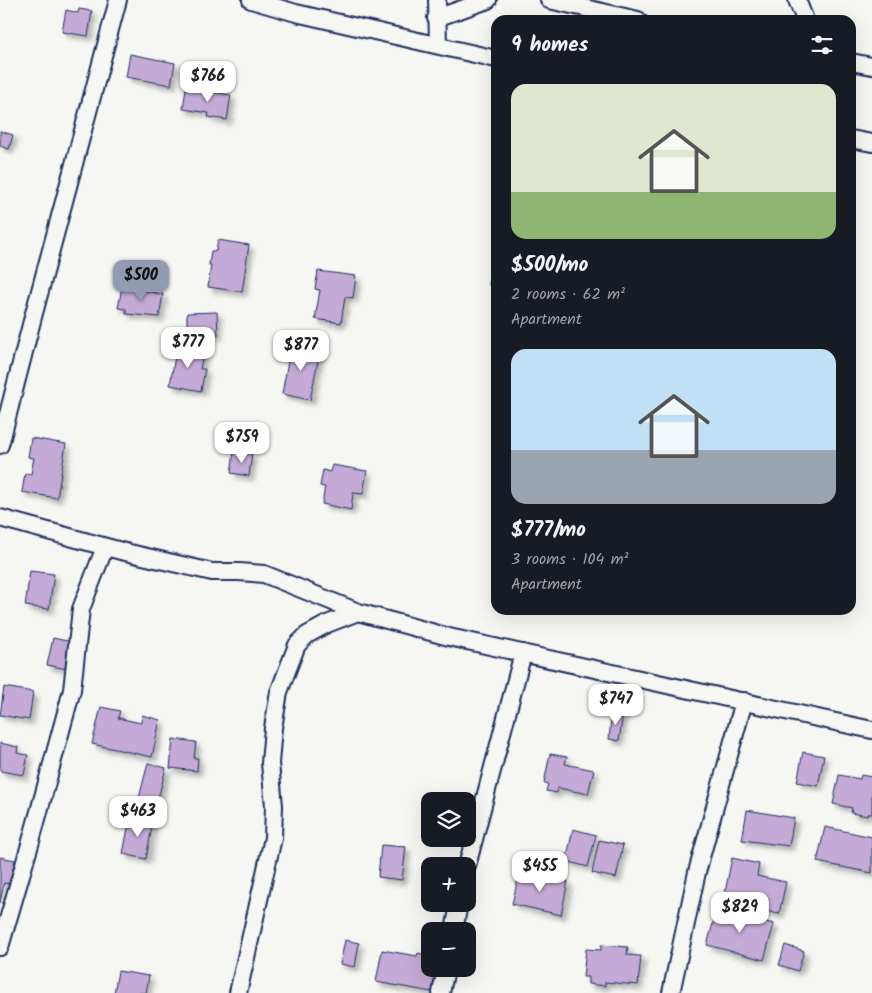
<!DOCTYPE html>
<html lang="en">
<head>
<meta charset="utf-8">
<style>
  body { margin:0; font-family:Kalam,sans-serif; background:#20242c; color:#f1f3f6; height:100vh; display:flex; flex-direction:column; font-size:19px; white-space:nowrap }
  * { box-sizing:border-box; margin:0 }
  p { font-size:16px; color:#9ea1a6 }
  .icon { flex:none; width:28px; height:28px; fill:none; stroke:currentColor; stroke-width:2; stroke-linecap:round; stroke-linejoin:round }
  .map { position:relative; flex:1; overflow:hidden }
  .drawer { position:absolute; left:491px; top:15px; width:365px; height:600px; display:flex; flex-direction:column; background:#171b24; border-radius:15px; box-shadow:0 5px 20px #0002 }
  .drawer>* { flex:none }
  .buttons { position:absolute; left:421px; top:792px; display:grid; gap:10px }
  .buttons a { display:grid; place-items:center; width:55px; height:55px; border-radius:10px; background:#171b24; box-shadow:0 5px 20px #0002; font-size:25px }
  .price { position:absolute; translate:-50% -42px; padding:0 11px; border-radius:10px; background:#fff; color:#222; font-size:16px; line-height:32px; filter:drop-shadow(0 1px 2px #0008) }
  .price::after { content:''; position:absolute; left:50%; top:30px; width:15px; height:11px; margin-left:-8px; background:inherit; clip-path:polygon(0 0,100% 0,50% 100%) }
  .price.selected { background:#919bb2; color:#111 }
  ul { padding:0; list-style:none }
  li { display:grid; align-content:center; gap:10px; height:265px; padding:0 20px }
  li span { display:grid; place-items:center; height:155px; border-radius:15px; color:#555 }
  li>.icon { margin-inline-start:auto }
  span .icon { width:90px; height:90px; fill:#fffc; stroke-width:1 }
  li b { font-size:21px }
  h2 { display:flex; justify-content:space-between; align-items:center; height:60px; padding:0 20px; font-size:21px }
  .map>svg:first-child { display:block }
</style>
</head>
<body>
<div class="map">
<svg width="872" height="993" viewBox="0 0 872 993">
  <defs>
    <filter id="shadow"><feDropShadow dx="4.5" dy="4.5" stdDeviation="2.5" flood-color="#0004"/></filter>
  </defs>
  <rect width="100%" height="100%" fill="#f6f6f2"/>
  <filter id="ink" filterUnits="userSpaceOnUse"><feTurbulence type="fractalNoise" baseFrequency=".02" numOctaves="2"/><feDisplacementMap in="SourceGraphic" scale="10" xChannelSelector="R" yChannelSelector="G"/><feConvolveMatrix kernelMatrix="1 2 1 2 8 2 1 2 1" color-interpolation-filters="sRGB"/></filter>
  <g filter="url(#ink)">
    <path fill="#c5a9d6" stroke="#1b2f5e" filter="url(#shadow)" d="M 79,9 L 92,11 L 88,36 L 62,32 L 66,10 L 78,13 Z
      M 130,54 L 175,63 L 171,85 L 126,77 Z
      M 186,88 L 231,95 L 227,120 L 208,117 L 209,113 L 183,109 Z
      M 0,131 L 13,135 L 9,149 L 0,146 Z
      M 218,240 L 249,245 L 242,292 L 208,287 L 211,265 L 209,265 L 211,251 L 216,251 Z
      M 493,258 L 496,258 L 496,286 L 489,285 Z
      M 318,271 L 356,276 L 353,298 L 345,297 L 341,323 L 315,319 L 320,290 L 315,289 Z
      M 122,287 L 163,294 L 159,317 L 126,314 L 126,309 L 118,308 Z
      M 217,312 L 218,335 L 205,335 L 205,339 L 193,339 L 192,335 L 187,335 L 187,313 Z
      M 177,345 L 204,350 L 200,369 L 205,369 L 201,391 L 170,385 Z
      M 291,345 L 320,351 L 310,400 L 282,394 Z
      M 31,438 L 66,444 L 57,498 L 22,492 L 25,473 L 31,474 L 34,458 L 28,457 Z
      M 234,452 L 252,454 L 249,476 L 231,473 Z
      M 332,465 L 367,471 L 363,494 L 353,493 L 351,510 L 322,504 L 325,487 L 320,486 L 323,470 L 330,472 Z
      M 30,571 L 54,574 L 49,609 L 25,606 Z
      M 53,638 L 72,642 L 67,669 L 47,665 Z
      M 4,687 L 33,692 L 29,720 L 0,715 Z
      M 101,707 L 120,711 L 118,718 L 141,723 L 142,715 L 160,720 L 152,757 L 92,744 Z
      M 612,711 L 623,713 L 619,741 L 609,739 Z
      M 173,739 L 196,742 L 194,758 L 198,758 L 197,771 L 170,768 Z
      M 0,743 L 18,747 L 17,753 L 28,755 L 24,775 L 0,771 Z
      M 803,752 L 824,756 L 818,786 L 797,782 Z
      M 550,754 L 567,757 L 565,764 L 594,770 L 588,794 L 558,788 L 557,793 L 546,791 L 548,784 L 544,783 Z
      M 148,763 L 166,768 L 157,803 L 139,798 Z
      M 839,775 L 860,779 L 861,775 L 872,777 L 872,814 L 867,814 L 867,816 L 851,813 L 852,808 L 833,804 Z
      M 747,810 L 794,818 L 789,846 L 742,840 Z
      M 130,817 L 153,821 L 146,859 L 123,854 Z
      M 825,827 L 872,837 L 872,873 L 817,862 Z
      M 573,829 L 596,835 L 588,867 L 566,861 Z
      M 599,840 L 623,845 L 616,878 L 592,873 Z
      M 381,845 L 406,847 L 402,880 L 378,877 Z
      M 0,857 L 15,860 L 10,884 L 4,883 L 0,903 Z
      M 732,858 L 759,864 L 757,876 L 786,882 L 779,914 L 723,902 Z
      M 520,870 L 568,881 L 561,915 L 512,904 Z
      M 717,909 L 774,924 L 764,960 L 707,945 Z
      M 345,940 L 359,943 L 355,967 L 340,964 Z
      M 601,945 L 628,947 L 627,955 L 641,956 L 638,985 L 605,982 L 605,986 L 588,984 L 588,977 L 583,977 L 586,949 L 601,950 Z
      M 785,945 L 804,951 L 798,971 L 779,965 Z
      M 382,950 L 417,956 L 418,953 L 430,956 L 430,969 L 436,969 L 432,992 L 376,982 Z
      M 118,971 L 149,976 L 146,993 L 114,993 Z"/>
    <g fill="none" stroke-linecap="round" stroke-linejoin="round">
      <g stroke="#1b2f5e" stroke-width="20">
        <path id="street" d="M 251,0 L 296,13 L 496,59
          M 437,0 L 438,45
          M 549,0 L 638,20
          M 797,0 L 805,20
          M 436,18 L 488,0
          M 851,62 L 872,66
          M 851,139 L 872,143
          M 0,445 L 33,317 L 118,0
          M 0,518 L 121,551 L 212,572 L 239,572 L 264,574 L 358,612 L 449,637 L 872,730
          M 467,866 L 523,653
          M 454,931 L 459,904
          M 0,947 L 31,841 L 72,690 L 81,609 L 105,547
          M 238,993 L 273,838 L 274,806 L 270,763 L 273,728 L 279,692 L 297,645 L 307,635 L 327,624 L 358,612
          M 441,993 L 446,969
          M 671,993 L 697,872 L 744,701"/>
      </g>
      <use href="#street" stroke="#f6f6f2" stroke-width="16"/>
    </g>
  </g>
</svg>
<div class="buttons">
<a><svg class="icon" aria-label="layers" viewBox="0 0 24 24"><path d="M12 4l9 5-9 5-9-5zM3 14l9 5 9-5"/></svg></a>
<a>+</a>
<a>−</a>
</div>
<b class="price" style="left:208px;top:103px">$766</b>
<b class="price selected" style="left:141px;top:302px">$500</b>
<b class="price" style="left:188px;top:369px">$777</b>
<b class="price" style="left:301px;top:372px">$877</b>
<b class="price" style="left:242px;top:464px">$759</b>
<b class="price" style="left:616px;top:726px">$747</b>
<b class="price" style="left:138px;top:838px">$463</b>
<b class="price" style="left:540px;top:893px">$455</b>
<b class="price" style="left:740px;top:934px">$829</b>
<section class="drawer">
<h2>9 homes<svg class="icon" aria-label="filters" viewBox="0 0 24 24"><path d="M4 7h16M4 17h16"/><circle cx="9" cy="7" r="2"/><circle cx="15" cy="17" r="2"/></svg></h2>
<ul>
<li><span style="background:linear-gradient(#dfe7d0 70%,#8fb573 0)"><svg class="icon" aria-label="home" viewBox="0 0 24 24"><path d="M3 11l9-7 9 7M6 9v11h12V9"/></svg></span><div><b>$500/mo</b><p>2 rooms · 62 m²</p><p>Apartment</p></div></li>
<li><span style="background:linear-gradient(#bfe0f5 65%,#9aa5b1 0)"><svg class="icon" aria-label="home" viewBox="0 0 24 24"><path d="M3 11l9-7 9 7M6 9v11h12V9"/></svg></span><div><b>$777/mo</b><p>3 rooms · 104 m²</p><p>Apartment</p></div></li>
</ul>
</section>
</div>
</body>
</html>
